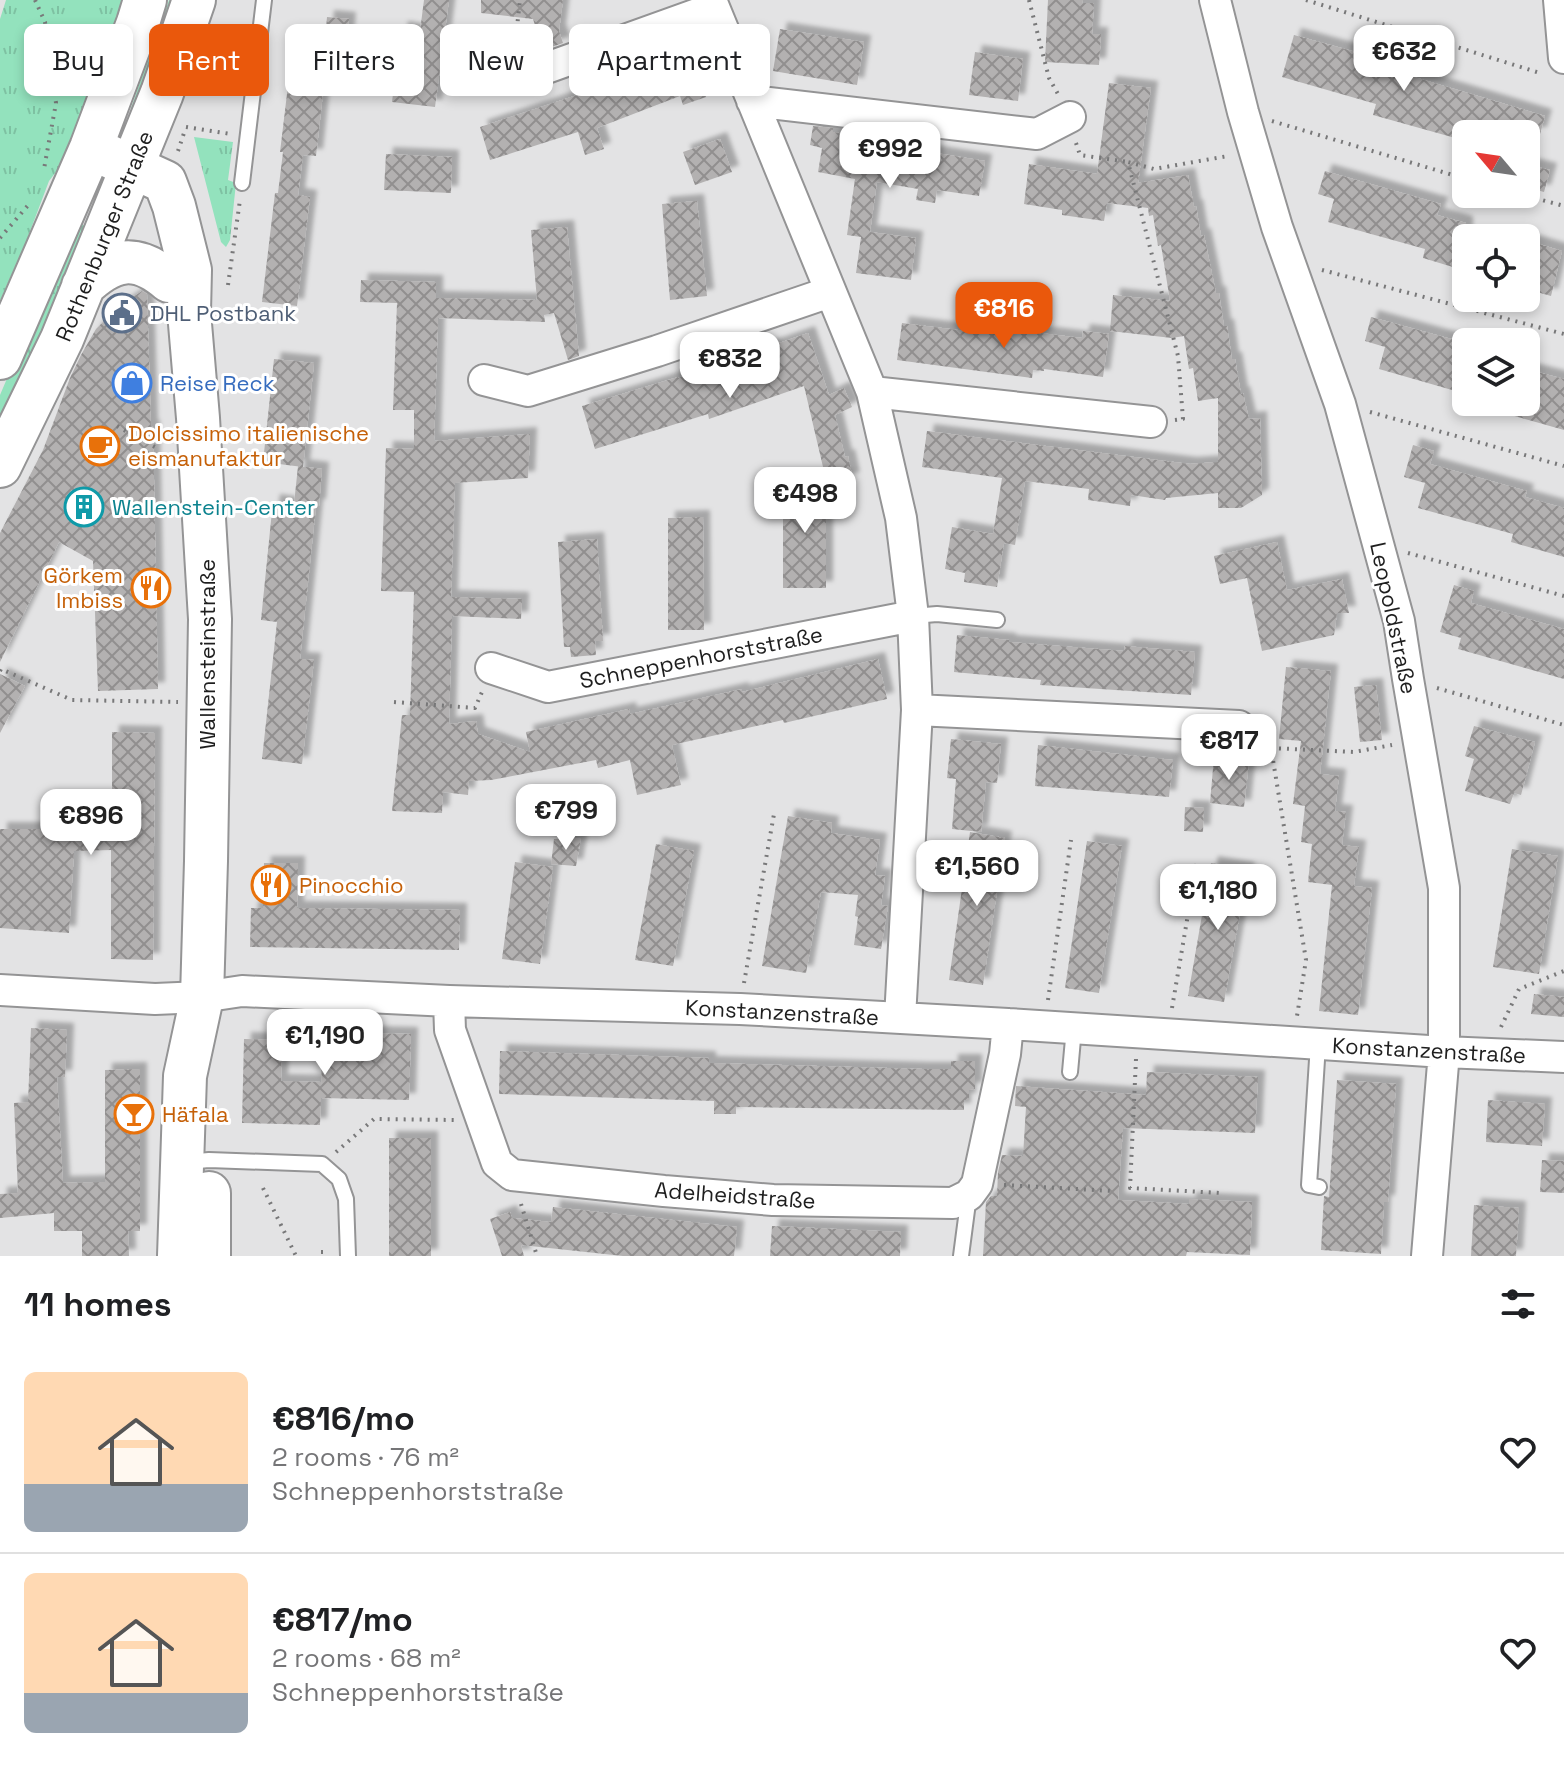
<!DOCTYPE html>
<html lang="en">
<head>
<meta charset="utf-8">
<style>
  body { margin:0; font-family:"Space Grotesk",sans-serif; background:#f6f6f6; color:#202124; height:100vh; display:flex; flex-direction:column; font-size:30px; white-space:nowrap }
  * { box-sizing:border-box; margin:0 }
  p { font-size:26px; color:#757577 }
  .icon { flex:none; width:44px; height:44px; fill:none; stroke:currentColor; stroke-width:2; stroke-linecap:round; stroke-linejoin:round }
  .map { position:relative; height:1256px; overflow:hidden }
  .drawer { display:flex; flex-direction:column; background:#fff; flex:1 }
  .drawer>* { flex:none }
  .hud { position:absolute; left:24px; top:24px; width:800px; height:72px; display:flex; gap:16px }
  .needle { width:52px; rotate:299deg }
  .fabs { position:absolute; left:1452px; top:120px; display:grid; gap:16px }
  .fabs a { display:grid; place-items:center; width:88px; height:88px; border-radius:12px; background:#fff; box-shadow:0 4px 12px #0003; font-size:40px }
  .price { position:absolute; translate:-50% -68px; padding:0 18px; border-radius:16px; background:#fff; color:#222; font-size:26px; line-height:52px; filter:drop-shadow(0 2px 4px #0008) }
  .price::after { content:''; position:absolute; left:50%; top:48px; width:24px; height:18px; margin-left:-12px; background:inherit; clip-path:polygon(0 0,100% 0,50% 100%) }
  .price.active { background:#ea580c; color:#fff }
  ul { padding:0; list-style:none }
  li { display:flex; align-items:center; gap:24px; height:200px; padding:0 24px }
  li+li { border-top:2px solid #e0e0e0 }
  li span { display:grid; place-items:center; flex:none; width:224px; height:160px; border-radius:12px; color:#555 }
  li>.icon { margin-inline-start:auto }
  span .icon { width:96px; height:96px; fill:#fffc; stroke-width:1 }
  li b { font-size:34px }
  h2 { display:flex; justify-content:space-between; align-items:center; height:96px; padding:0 24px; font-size:34px }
  .pill { padding:0 28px; border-radius:12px; background:#fff; box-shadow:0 4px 12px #0003; font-size:28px; line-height:72px }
  .pill.active { background:#ea580c; color:#fff }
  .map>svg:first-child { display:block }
</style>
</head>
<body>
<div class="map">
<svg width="1564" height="1256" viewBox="0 0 1564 1256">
  <defs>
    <pattern id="grass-tufts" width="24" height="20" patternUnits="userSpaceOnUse" patternTransform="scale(2)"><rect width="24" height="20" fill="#93e2bd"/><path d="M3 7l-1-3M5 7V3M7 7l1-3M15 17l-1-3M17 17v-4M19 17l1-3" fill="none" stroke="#7ec1a2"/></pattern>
    <pattern id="building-cross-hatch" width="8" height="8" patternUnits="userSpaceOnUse" patternTransform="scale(2)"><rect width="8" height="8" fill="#b3b1b1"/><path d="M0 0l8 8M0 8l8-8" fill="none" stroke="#918f8f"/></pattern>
    <filter id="shadow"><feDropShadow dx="7" dy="-7" stdDeviation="2" flood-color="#0004"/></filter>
  </defs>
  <rect width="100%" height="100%" fill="#e3e3e4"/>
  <path fill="url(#grass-tufts)" d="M 6,0 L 122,0 L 104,63 L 69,155 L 49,181 L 26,242 L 0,301 L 0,19 Z
    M 169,0 L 182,0 L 130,117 L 131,108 Z
    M 194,137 L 233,142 L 228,180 L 236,183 L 230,240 L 226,247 L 221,242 Z
    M 74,221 L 95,230 L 0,443 L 0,395 Z"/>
  <path fill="url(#building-cross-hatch)" filter="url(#shadow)" d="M 424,0 L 449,0 L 435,107 L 392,102 L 401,28 L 420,31 Z
    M 481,0 L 563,0 L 559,31 L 563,43 L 543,50 L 533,19 L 481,13 Z
    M 1048,0 L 1083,0 L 1082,3 L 1094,3 L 1092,34 L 1101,34 L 1099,65 L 1045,62 Z
    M 327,17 L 349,19 L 347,41 L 325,39 Z
    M 780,29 L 864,42 L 857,85 L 773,71 Z
    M 1294,35 L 1389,61 L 1387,69 L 1545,116 L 1540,134 L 1466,134 L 1466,141 L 1373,115 L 1376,104 L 1282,77 Z
    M 293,44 L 328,48 L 316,156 L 303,155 L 298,195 L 310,197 L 297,306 L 262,302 L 275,193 L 278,193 L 283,152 L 280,152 Z
    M 975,52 L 1023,59 L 1018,101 L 969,95 Z
    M 689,53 L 706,97 L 683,105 L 680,96 L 597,128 L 604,149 L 585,155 L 578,132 L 490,160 L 480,127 L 586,92 Z
    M 1109,83 L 1151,88 L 1138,183 L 1188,175 L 1194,207 L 1196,206 L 1201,236 L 1204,235 L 1216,293 L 1219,293 L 1224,326 L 1227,326 L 1232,359 L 1235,359 L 1241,394 L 1243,393 L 1249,419 L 1260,418 L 1262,495 L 1241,508 L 1218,508 L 1218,493 L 1166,498 L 1165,500 L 1131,495 L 1130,506 L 1088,500 L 1089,489 L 1025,481 L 1015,545 L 1004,543 L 997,587 L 964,582 L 965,573 L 945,569 L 952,527 L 993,534 L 1002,478 L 922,467 L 927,431 L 1190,464 L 1218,462 L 1218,398 L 1198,401 L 1193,368 L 1189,369 L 1184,336 L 1172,338 L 1110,331 L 1113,295 L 1170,301 L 1161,245 L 1158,246 L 1153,215 L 1149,216 L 1148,208 L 1107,203 L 1104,221 L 1062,215 L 1062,210 L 1024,204 L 1029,164 L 1097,174 Z
    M 813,126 L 833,128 L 833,132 L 912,145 L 912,149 L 985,161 L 979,196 L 937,190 L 935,203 L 916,200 L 918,189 L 877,182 L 870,232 L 916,238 L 911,280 L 856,273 L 861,237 L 847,235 L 855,179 L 818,172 L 822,148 L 810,145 Z
    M 720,139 L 732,172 L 695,185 L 683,152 Z
    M 386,154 L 452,157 L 451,193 L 384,190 Z
    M 1530,165 L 1550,170 L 1544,192 L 1526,187 Z
    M 1325,171 L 1441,204 L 1437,215 L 1466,223 L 1466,271 L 1423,258 L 1425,249 L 1328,222 L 1334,199 L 1318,194 Z
    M 697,201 L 707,296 L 670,300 L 662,204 Z
    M 567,227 L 579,356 L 568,360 L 554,313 L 544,315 L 545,322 L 438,318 L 434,441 L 530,434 L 528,478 L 455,483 L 451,597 L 522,599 L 521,619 L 452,616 L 449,724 L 476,721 L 478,734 L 530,752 L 526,732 L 629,709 L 630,714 L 742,689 L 742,692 L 878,659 L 887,699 L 784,723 L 783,720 L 672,745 L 681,785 L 637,795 L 630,760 L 598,768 L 596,760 L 491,780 L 469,781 L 468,795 L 443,792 L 442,813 L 392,811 L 402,715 L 410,715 L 414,592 L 381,591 L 386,448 L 414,449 L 414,410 L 393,410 L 397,303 L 360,302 L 361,280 L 436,282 L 436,298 L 537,300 L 531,230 Z
    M 1526,240 L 1562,251 L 1551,296 L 1526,289 Z
    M 142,291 L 147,294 L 151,428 L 153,426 L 158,689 L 98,691 L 93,561 L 59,542 L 0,662 L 0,533 L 43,450 L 70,378 L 81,355 L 96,329 L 117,308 Z
    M 1371,317 L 1466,343 L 1466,394 L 1379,369 L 1385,347 L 1365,341 Z
    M 984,320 L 1040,327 L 1040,333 L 1082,338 L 1083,331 L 1109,334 L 1103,377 L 1044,369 L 1044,371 L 1033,370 L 1032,378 L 897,360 L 902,323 L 982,333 Z
    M 808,333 L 829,395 L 844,388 L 852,407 L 835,415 L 845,457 L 848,456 L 853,479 L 827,484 L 804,386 L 709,419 L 708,414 L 595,449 L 582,406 L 678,377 L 678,378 Z
    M 274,359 L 314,363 L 303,467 L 263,462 Z
    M 1526,369 L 1564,379 L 1564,430 L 1486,408 L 1486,402 L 1526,402 Z
    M 1413,445 L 1434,451 L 1430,464 L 1527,491 L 1525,497 L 1564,508 L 1564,557 L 1511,542 L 1513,534 L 1418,508 L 1425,483 L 1404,477 Z
    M 298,466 L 322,469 L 319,506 L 316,506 L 300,659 L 314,660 L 302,764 L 262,759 L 277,622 L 261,620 L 273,501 L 294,504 Z
    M 793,478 L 826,478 L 826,588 L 783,588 L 783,495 L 793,495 Z
    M 703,517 L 704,630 L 668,630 L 668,518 Z
    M 597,539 L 603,641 L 595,641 L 596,655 L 571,657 L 570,647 L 564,647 L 558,542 Z
    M 1277,542 L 1287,590 L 1342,579 L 1349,613 L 1337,613 L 1334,635 L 1262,651 L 1247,578 L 1220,584 L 1214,556 Z
    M 1454,585 L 1474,591 L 1471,603 L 1564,629 L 1564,679 L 1458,649 L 1461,638 L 1440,632 Z
    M 957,635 L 1009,640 L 1009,642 L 1124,651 L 1125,646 L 1195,652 L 1191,695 L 1040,685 L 1041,680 L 954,672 Z
    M 1286,667 L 1331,671 L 1320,774 L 1339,776 L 1335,811 L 1346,812 L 1342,845 L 1359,847 L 1354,886 L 1372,888 L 1358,1015 L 1319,1011 L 1332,885 L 1308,882 L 1312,844 L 1301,842 L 1305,806 L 1293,804 L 1301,741 L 1279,739 Z
    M 0,674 L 25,686 L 0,733 Z
    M 1376,685 L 1382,740 L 1360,742 L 1354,687 Z
    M 1474,726 L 1535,742 L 1521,795 L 1514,793 L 1510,804 L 1465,791 L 1474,759 L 1465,756 Z
    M 112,732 L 155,733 L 153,960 L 111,959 L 111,850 L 74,851 L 69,933 L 0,928 L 0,829 L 55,829 L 56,806 L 112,808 Z
    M 951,739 L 1001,744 L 997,783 L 986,782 L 981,832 L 952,829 L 956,779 L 947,778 Z
    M 1038,745 L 1173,760 L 1169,797 L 1035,786 Z
    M 1214,757 L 1249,761 L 1244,807 L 1210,803 Z
    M 1185,807 L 1204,808 L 1203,832 L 1184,831 Z
    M 788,816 L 832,823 L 831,833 L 880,840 L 875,875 L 885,876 L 881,905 L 888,906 L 881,949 L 854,945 L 858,917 L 855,916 L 858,895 L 821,892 L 806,973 L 762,966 Z
    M 970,832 L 1005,838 L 983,985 L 949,980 Z
    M 581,838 L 576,866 L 551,864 L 554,839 Z
    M 1087,841 L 1122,846 L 1099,993 L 1065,988 Z
    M 656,844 L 694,851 L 673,966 L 635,960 Z
    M 1512,849 L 1558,856 L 1539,974 L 1493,967 Z
    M 515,862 L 553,867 L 540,964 L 502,959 Z
    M 264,863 L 298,863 L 297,908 L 460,910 L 459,950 L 250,947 L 251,908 L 263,908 Z
    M 1211,863 L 1248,869 L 1224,1002 L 1188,996 Z
    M 1534,994 L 1564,997 L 1564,1017 L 1531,1014 Z
    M 31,1028 L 67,1030 L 65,1077 L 57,1077 L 63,1183 L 105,1182 L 105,1070 L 140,1069 L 140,1231 L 128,1231 L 129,1256 L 82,1256 L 82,1231 L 54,1231 L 54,1213 L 0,1218 L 0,1194 L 18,1193 L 14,1103 L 28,1102 Z
    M 323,1032 L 411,1034 L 409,1100 L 321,1098 L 320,1125 L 242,1123 L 244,1039 L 282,1040 L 281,1081 L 321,1082 L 321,1088 Z
    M 500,1051 L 709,1058 L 709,1063 L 923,1069 L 951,1069 L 951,1061 L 975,1061 L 975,1089 L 969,1090 L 969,1100 L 964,1100 L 964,1110 L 736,1107 L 736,1114 L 714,1114 L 714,1101 L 499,1094 Z
    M 1147,1072 L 1258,1077 L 1255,1133 L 1123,1128 L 1118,1200 L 1189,1204 L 1189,1199 L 1252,1202 L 1250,1255 L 1187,1252 L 1186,1256 L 983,1256 L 986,1202 L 991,1196 L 997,1196 L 998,1172 L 1002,1155 L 1023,1156 L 1026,1107 L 1015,1106 L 1016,1086 L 1146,1095 Z
    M 1337,1080 L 1396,1084 L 1388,1202 L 1384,1202 L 1381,1254 L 1321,1250 L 1324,1196 L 1329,1197 Z
    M 1488,1100 L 1545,1104 L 1542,1146 L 1486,1142 Z
    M 389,1138 L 431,1138 L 431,1256 L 389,1256 Z
    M 1542,1160 L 1564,1161 L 1564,1193 L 1540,1192 Z
    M 1474,1205 L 1519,1208 L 1516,1256 L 1471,1256 Z
    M 553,1207 L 737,1227 L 734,1256 L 623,1256 L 521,1245 L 524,1256 L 502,1256 L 490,1219 L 510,1212 L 512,1218 L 551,1222 Z
    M 772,1226 L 901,1232 L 900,1256 L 770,1256 Z"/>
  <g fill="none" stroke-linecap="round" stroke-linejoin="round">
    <g stroke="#949495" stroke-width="18">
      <path id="lane" d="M 242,183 L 264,0
        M 913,616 L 937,614 L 997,620
        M 1318,1044 L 1309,1185 L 1319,1187
        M 1070,1072 L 1074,1028
        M 187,1162 L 209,1160 L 322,1164 L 339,1179 L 346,1199 L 348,1256
        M 961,1256 L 969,1195"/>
    </g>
    <g stroke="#949495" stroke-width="34">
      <path id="street" d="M 711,0 L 872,392 L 901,518 L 913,616 L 917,710 L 900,1018
        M 1215,0 L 1243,112 L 1277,227 L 1340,404 L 1399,621 L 1408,679 L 1444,888 L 1444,1052 L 1427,1256
        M 1559,0 L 1564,58
        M 478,63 L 527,75 L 714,8
        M 752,101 L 1037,134 L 1070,117
        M 484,380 L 528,391 L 657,351 L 830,292
        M 872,392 L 1151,422
        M 491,668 L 548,687 L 913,616
        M 917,710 L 1239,726
        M 0,990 L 155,999 L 202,997 L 242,991 L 449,1001 L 740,1009 L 1008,1024 L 1444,1052 L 1564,1057
        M 449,1001 L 450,1030 L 497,1163 L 512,1175 L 664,1191 L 773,1200 L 953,1203 L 969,1195 L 977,1184 L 1005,1054 L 1008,1024"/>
    </g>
    <g stroke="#949495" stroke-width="46">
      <path id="secondary" d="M 91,148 L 165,182 L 174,206 L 190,270 L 189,312 L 198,418 L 210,619 L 206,861 L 202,997 L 185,1076 L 179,1256
        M 83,286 C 113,258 136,253 169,281
        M 0,358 L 91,148 L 138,23 L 145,0
        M 0,466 L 62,339 L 162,93 L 194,0
        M 209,1256 L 209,1193"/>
    </g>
    <path stroke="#787879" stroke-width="4" stroke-dasharray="2 6" stroke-linecap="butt" d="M 35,0 L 45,22 L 56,103 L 44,169
      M 1029,0 L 1049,78 L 1058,94
      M 1306,0 L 1540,73
      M 515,45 L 520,0
      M 1272,121 L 1466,179
      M 186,127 L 231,134
      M 1076,143 L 1080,155 L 1128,162
      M 178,151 L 184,133
      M 1520,194 L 1564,206
      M 0,238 L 30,203
      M 1322,270 L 1564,334
      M 228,285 L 240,200
      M 1370,412 L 1564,466
      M 1175,420 L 1183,419 L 1178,356 L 1128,162 L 1154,169 L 1228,156
      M 117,426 L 145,442
      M 153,446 L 157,448
      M 1408,553 L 1564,596
      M 0,671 L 1,669 L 72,700 L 178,702
      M 1437,688 L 1564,725
      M 394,702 L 475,708 L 482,692
      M 1262,742 L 1271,748 L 1306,960 L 1297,1016
      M 1271,748 L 1354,752 L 1392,745
      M 744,983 L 774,814
      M 1048,1000 L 1071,840
      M 1172,1008 L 1197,862
      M 1501,1027 L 1519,989 L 1564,971
      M 1136,1059 L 1130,1188 L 1221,1193
      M 336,1152 L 374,1119 L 455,1120
      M 1004,1185 L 1113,1191
      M 263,1188 L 296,1256
      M 521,1204 L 537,1256
      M 321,1252 L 326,1252"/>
    <use href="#lane" stroke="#fff" stroke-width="14"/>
    <use href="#street" stroke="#fff" stroke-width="30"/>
    <use href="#secondary" stroke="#fff" stroke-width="42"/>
  </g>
  <defs>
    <g id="civic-ring" transform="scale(2)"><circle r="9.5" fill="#fff" stroke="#5c6f8a" stroke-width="1.5"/><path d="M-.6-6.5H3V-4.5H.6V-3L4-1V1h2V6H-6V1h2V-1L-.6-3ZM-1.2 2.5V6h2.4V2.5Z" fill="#5c6f8a"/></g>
    <g id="shop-ring" transform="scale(2)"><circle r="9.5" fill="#fff" stroke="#3f7fe0" stroke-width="1.5"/><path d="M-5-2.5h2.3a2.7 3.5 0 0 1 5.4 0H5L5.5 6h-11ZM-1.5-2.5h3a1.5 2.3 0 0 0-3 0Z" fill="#3f7fe0"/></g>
    <g id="cafe-ring" transform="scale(2)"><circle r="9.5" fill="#fff" stroke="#e8710a" stroke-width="1.5"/><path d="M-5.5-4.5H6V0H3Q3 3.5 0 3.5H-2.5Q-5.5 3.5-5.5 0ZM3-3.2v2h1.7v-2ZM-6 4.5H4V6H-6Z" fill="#e8710a"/></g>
    <g id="building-ring" transform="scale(2)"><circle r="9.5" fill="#fff" stroke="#0f9aa8" stroke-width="1.5"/><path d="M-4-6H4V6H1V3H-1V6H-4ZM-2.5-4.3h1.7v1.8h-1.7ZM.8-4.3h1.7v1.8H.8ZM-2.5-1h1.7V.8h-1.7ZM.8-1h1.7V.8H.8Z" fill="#0f9aa8"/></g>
    <g id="restaurant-ring" transform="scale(2)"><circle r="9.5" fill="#fff" stroke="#e8710a" stroke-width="1.5"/><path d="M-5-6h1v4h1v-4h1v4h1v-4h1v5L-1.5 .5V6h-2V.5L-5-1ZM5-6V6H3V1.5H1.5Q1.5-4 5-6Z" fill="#e8710a"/></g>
    <g id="bar-ring" transform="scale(2)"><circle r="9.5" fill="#fff" stroke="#e8710a" stroke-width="1.5"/><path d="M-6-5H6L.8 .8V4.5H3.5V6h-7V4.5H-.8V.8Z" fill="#e8710a"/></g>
  </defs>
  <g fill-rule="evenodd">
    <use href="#civic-ring" x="122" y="313"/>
    <use href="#shop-ring" x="132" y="383"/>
    <use href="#cafe-ring" x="100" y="446"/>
    <use href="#building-ring" x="84" y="507"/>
    <use href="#restaurant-ring" x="151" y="588"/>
    <use href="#restaurant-ring" x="271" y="885"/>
    <use href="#bar-ring" x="134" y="1114"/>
  </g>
  <g text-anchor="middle" stroke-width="6" stroke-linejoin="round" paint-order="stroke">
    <g font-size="22" fill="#1e1e1e" stroke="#fff">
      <text transform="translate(104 236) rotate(-68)" y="8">Rothenburger Straße</text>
      <text transform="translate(1394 618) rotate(78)" y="8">Leopoldstraße</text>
      <text transform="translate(207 654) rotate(-90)" y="8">Wallensteinstraße</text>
      <text transform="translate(701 657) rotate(-11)" y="8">Schneppenhorststraße</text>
      <text transform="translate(782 1012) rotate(3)" y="8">Konstanzenstraße</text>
      <text transform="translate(1429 1050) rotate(3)" y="8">Konstanzenstraße</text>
      <text transform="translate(735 1195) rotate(4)" y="8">Adelheidstraße</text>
    </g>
    <g font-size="22" fill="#4e5e75" stroke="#fff" text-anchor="start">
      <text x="150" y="321">DHL Postbank</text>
    </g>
    <g font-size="22" fill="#366cbe" stroke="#fff" text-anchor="start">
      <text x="160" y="391">Reise Reck</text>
    </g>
    <g font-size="22" fill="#c56008" stroke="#fff" text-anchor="start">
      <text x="128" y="441">Dolcissimo italienische<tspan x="128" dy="25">eismanufaktur</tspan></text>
      <text x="123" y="583" text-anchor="end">Görkem<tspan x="123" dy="25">Imbiss</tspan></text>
      <text x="299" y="893">Pinocchio</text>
      <text x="162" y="1122">Häfala</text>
    </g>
    <g font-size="22" fill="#0d838f" stroke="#fff" text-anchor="start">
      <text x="112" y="515">Wallenstein-Center</text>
    </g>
  </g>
</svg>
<div class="fabs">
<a><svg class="needle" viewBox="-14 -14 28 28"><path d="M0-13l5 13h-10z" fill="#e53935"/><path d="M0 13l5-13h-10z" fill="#757577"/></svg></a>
<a><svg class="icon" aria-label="locate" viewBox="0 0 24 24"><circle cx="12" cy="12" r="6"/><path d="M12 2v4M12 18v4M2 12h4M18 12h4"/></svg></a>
<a><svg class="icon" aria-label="layers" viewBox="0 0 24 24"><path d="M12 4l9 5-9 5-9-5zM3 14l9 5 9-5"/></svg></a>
</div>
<b class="price" style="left:1404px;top:93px">€632</b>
<b class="price" style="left:890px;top:190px">€992</b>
<b class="price active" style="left:1004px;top:350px">€816</b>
<b class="price" style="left:730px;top:400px">€832</b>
<b class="price" style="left:805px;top:535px">€498</b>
<b class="price" style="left:1229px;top:782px">€817</b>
<b class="price" style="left:566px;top:852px">€799</b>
<b class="price" style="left:91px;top:857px">€896</b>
<b class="price" style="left:977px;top:908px">€1,560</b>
<b class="price" style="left:1218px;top:932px">€1,180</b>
<b class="price" style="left:325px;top:1077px">€1,190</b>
<div class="hud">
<a class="pill">Buy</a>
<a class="pill active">Rent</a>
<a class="pill">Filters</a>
<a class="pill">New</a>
<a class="pill">Apartment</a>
</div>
</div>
<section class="drawer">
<h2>11 homes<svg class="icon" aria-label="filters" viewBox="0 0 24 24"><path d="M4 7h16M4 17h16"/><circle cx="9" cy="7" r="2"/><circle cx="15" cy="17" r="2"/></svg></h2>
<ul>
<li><span style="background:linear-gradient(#ffd9b3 70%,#9aa5b1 0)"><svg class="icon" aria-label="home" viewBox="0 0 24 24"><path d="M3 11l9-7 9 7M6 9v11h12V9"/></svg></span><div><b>€816/mo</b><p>2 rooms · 76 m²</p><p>Schneppenhorststraße</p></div><svg class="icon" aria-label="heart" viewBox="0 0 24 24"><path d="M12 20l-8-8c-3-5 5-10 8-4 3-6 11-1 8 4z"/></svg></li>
<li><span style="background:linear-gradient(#ffd9b3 75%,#9aa5b1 0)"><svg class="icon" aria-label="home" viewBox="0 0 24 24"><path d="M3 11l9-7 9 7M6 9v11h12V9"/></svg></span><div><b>€817/mo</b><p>2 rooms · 68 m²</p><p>Schneppenhorststraße</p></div><svg class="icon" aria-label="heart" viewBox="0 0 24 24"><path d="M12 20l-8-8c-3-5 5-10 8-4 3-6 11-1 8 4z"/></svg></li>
</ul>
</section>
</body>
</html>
